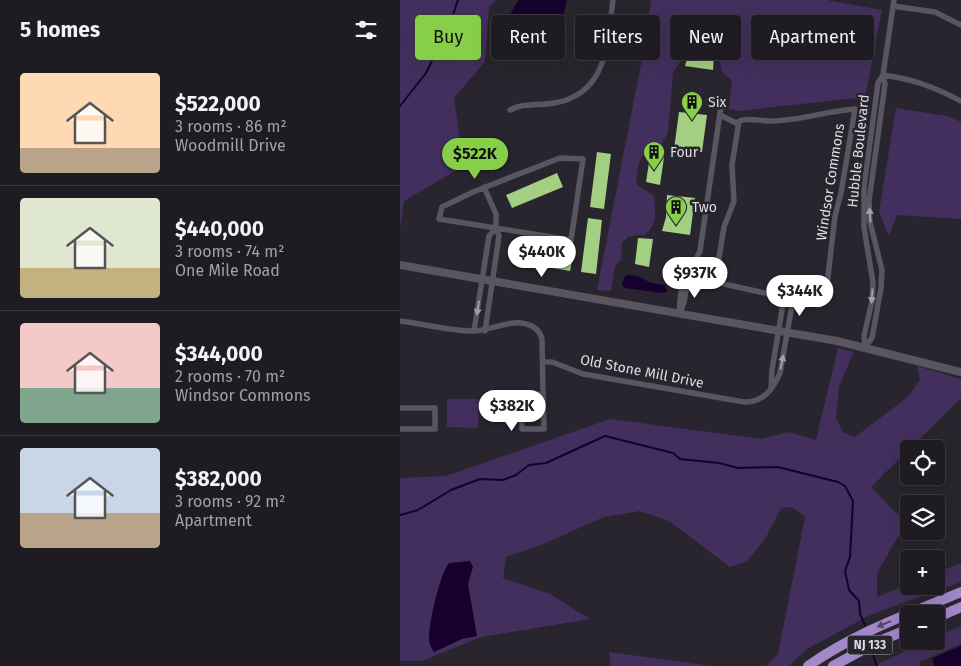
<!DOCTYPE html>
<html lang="en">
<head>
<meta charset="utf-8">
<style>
  body { margin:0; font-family:"Fira Sans",sans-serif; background:#2b292f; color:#f1f3f6; height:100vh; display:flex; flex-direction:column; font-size:19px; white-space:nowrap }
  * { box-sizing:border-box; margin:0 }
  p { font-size:16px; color:#a1a1a5 }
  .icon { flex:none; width:28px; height:28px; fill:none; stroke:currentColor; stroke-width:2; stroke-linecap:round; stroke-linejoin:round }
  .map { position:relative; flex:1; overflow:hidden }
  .details { display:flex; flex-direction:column; background:#1e1c22; width:400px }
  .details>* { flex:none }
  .hud { position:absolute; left:15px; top:15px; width:470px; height:45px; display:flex; gap:10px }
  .buttons { position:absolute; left:500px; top:440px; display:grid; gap:10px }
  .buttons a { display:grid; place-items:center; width:45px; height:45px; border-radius:5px; background:#1e1c22; box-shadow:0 5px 20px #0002,0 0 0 1px #3c3a40; font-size:25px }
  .price { position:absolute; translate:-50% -42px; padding:0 11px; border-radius:18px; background:#fff; color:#222; font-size:16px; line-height:32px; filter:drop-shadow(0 1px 2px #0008) }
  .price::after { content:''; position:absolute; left:50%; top:30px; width:15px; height:11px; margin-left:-8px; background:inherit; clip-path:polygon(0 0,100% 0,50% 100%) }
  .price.selected { background:#88cf49; color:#111 }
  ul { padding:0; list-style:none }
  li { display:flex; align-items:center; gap:15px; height:125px; padding:0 20px }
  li+li { border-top:1px solid #3c3a40 }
  li span { display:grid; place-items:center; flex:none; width:140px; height:100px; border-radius:5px; color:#555 }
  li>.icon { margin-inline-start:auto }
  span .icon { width:60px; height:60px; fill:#fffc; stroke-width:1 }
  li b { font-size:21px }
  h2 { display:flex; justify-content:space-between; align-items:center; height:60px; padding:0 20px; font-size:21px }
  .pill { padding:0 18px; border-radius:5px; background:#1e1c22; box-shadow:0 5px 20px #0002,0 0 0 1px #3c3a40; font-size:18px; line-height:45px }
  .pill.selected { background:#88cf49; color:#111 }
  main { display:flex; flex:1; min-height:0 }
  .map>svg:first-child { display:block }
</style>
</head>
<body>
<main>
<section class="details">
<h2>5 homes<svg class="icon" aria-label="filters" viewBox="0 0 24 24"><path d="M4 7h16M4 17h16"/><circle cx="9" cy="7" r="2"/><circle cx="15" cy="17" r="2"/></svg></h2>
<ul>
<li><span style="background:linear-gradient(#ffd9b3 75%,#b9a48a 0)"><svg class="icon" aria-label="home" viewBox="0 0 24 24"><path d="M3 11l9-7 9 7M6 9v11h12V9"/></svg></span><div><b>$522,000</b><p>3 rooms · 86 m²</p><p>Woodmill Drive</p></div></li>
<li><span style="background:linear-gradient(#dfe7d0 70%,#c2b280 0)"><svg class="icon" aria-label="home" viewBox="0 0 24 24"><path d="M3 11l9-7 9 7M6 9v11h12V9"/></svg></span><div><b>$440,000</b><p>3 rooms · 74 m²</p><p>One Mile Road</p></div></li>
<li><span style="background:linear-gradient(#f6c9c9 65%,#7fa58c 0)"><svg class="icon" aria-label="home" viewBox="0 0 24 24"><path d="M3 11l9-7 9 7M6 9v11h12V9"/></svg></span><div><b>$344,000</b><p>2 rooms · 70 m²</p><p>Windsor Commons</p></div></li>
<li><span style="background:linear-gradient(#c9d6e8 65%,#b9a48a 0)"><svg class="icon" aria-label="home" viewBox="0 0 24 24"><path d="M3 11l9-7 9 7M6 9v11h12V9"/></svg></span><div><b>$382,000</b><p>3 rooms · 92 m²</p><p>Apartment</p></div></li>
</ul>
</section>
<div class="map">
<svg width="561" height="666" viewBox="0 0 561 666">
  <rect width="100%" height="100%" fill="#28252e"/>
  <path fill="#432f5e" d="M 0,0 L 97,0 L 89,6 L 85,62 L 54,98 L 60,139 L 86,153 L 4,201 L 0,229 Z
    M 251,0 L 426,0 L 482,10 L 465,97 L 338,111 L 329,109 L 332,81 L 322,72 L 318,52 L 289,47 L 273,73 L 268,132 L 261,145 C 256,146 249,147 246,151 C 239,158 235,175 237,185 L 254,196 C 255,213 258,223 245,235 L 229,236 L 222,243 L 221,260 L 215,266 L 211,291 L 197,290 L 246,38 Z
    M 496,108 L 547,116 L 561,122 L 561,219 L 497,215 L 489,236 L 479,212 Z
    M 438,348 L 454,352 L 439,386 L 436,418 L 443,432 L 455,437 L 508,397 L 520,380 L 517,366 L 561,379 L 561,398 L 471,487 L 506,523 L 477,573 L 477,597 L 509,584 L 509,586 L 536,586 L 536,573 L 561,563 L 561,582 L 470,615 L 407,649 L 388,666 L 366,666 L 378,654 L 405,517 L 392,507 L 381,508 L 365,539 L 347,561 L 330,567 L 269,521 L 240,511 L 204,517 L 141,545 L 106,557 L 103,578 L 150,594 L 190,619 L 81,637 L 22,661 L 0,661 L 0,478 L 46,476 L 210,419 L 362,439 L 388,432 L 416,440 Z
    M 47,399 L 79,399 L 78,428 L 47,427 Z
    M 561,626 L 561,644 L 519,662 L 520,666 L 474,666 L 527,641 L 536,641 L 536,637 Z
    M 209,652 L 311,666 L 211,666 Z"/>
  <path fill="#17002e" d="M 119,0 L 167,0 L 156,46 L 125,50 L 104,50 C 97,33 110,14 119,0 Z
    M 228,275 L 238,276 L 251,283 L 265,285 L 267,292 L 262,293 L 225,288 L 222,285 L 224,277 Z
    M 70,561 L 73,567 L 68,584 L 77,636 L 62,639 L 34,652 C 31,648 29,643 29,638 C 29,622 40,574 49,563 Z
    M 561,646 L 561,666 L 534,666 L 533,658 Z"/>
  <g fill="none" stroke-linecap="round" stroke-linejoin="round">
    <path stroke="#17002e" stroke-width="2" d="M 0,106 L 26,73 L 49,26 L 58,0
      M 0,515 L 18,510 L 51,490 L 80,479 L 103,480 L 116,475 L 129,465 L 146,463 L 205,436 L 273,453 L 280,459 L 319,463 L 338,468 L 378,467 L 438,482 L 445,486 L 453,501 L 450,557 L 445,571 L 449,590 L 459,601 L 460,614 L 465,625
      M 472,652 L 477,666"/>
  </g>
  <path fill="#a2cf81" d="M 289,52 L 314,56 L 313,70 L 285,66 Z
    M 279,112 L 307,115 L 302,152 L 274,149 Z
    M 197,152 L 211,154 L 204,209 L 190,207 Z
    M 250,156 L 264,157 L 260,185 L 246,182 Z
    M 157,173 L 163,187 L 112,208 L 106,195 Z
    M 267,195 L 295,198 L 290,235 L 262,231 L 266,217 Z
    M 188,218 L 202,220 L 196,274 L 181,272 Z
    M 238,238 L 253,239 L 249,267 L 235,264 Z
    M 118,248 L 173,256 L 170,271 L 116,262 Z"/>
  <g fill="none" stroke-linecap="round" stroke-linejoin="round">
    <path stroke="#5a5661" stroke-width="5.5" d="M 493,6 L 535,12 L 561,25
      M 483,75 C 513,79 534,87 561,101
      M 455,109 L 441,193 L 435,216 L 425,302 L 419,305 L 324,284 L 316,276 L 324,227 L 334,201 L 332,165 L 339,121 C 349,117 360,121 370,121 C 399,121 426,111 455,109 Z
      M 110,110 C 125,102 138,106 154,103 C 208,94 207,43 213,0
      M 320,115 L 338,124
      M 160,158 L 183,159 L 171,240 L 39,219 L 42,207 L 73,192 Z
      M 84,187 L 96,214 L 96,228 L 99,236 L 85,331
      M 281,310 L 284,302 L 288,280
      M 279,313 L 281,290 L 300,251 L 321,106
      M 0,321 C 24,324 49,331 73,331 C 90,331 110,319 126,324 C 135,326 140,331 142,339 L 143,394 L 121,395 L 122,429 L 144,429 L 143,394
      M 74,331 L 89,236 L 96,228
      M 465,346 L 464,336 L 472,301 L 473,283 L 464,227 L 464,187 L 478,83 L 483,75
      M 465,347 L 472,338 L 481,288 L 482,270 L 470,222 L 469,201 L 485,84 L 483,75 L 494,0
      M 143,362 L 152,362 L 183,374 L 344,402 C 363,402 373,390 380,373 L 393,300
      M 371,389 L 372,370 L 384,298
      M 0,408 L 35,408 L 35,429 L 0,429"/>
    <path stroke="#5a5661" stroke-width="8" d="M 0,265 L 437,341 L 561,372"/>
    <path stroke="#a287ca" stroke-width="10" d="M 536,618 L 561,607
      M 408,666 C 455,633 508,614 561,592
      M 433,666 L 477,642 L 509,629"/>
  </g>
  <defs><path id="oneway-solid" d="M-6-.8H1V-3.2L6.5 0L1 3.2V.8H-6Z" transform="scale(1.25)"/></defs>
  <g fill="#a3a0a8">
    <use href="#oneway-solid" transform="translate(470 215) rotate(-94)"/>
    <use href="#oneway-solid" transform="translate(472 296) rotate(94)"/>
    <use href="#oneway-solid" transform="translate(78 308) rotate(99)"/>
    <use href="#oneway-solid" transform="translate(382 362) rotate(-79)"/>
  </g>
  <use fill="#534765" href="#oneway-solid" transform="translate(484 624) rotate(157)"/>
  <defs>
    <g id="building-pin" transform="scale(1.125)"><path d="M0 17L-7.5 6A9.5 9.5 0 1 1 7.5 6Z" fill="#88cf49" stroke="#28252e"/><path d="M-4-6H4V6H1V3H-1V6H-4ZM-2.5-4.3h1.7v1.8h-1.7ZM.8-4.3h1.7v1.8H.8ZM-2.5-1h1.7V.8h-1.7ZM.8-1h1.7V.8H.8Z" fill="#111"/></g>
  </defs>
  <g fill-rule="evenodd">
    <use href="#building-pin" x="292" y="102"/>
    <use href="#building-pin" x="254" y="152"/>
    <use href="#building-pin" x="276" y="207"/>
  </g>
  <g text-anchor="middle" stroke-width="5" stroke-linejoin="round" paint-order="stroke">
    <rect fill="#28252e" stroke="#a8a6ad" stroke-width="1" x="447.5" y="635.5" width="45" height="19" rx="4"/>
    <g font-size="12" font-weight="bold" fill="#dfdde3">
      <text x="470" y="649">NJ 133</text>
    </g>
    <g font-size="14" fill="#dfdde3" stroke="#28252e" text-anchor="start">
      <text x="308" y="107">Six</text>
      <text x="270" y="157">Four</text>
      <text x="292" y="212">Two</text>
    </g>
    <g font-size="14" fill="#dfdde3" stroke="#28252e">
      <text transform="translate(458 151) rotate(-84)" y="5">Hubble Boulevard</text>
      <text transform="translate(430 182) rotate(-81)" y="5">Windsor Commons</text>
      <text transform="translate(242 371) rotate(11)" y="5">Old Stone Mill Drive</text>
    </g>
  </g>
</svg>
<div class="buttons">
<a><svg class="icon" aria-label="locate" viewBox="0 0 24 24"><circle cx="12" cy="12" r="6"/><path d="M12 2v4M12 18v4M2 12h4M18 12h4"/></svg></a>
<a><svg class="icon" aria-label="layers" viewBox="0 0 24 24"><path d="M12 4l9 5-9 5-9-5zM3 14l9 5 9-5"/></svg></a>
<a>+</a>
<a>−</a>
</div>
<b class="price selected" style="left:75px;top:180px">$522K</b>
<b class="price" style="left:142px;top:278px">$440K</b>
<b class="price" style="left:295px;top:299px">$937K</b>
<b class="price" style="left:400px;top:317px">$344K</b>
<b class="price" style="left:112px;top:432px">$382K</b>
<div class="hud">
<a class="pill selected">Buy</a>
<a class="pill">Rent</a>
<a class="pill">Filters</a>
<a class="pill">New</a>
<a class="pill">Apartment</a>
</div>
</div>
</main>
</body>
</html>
